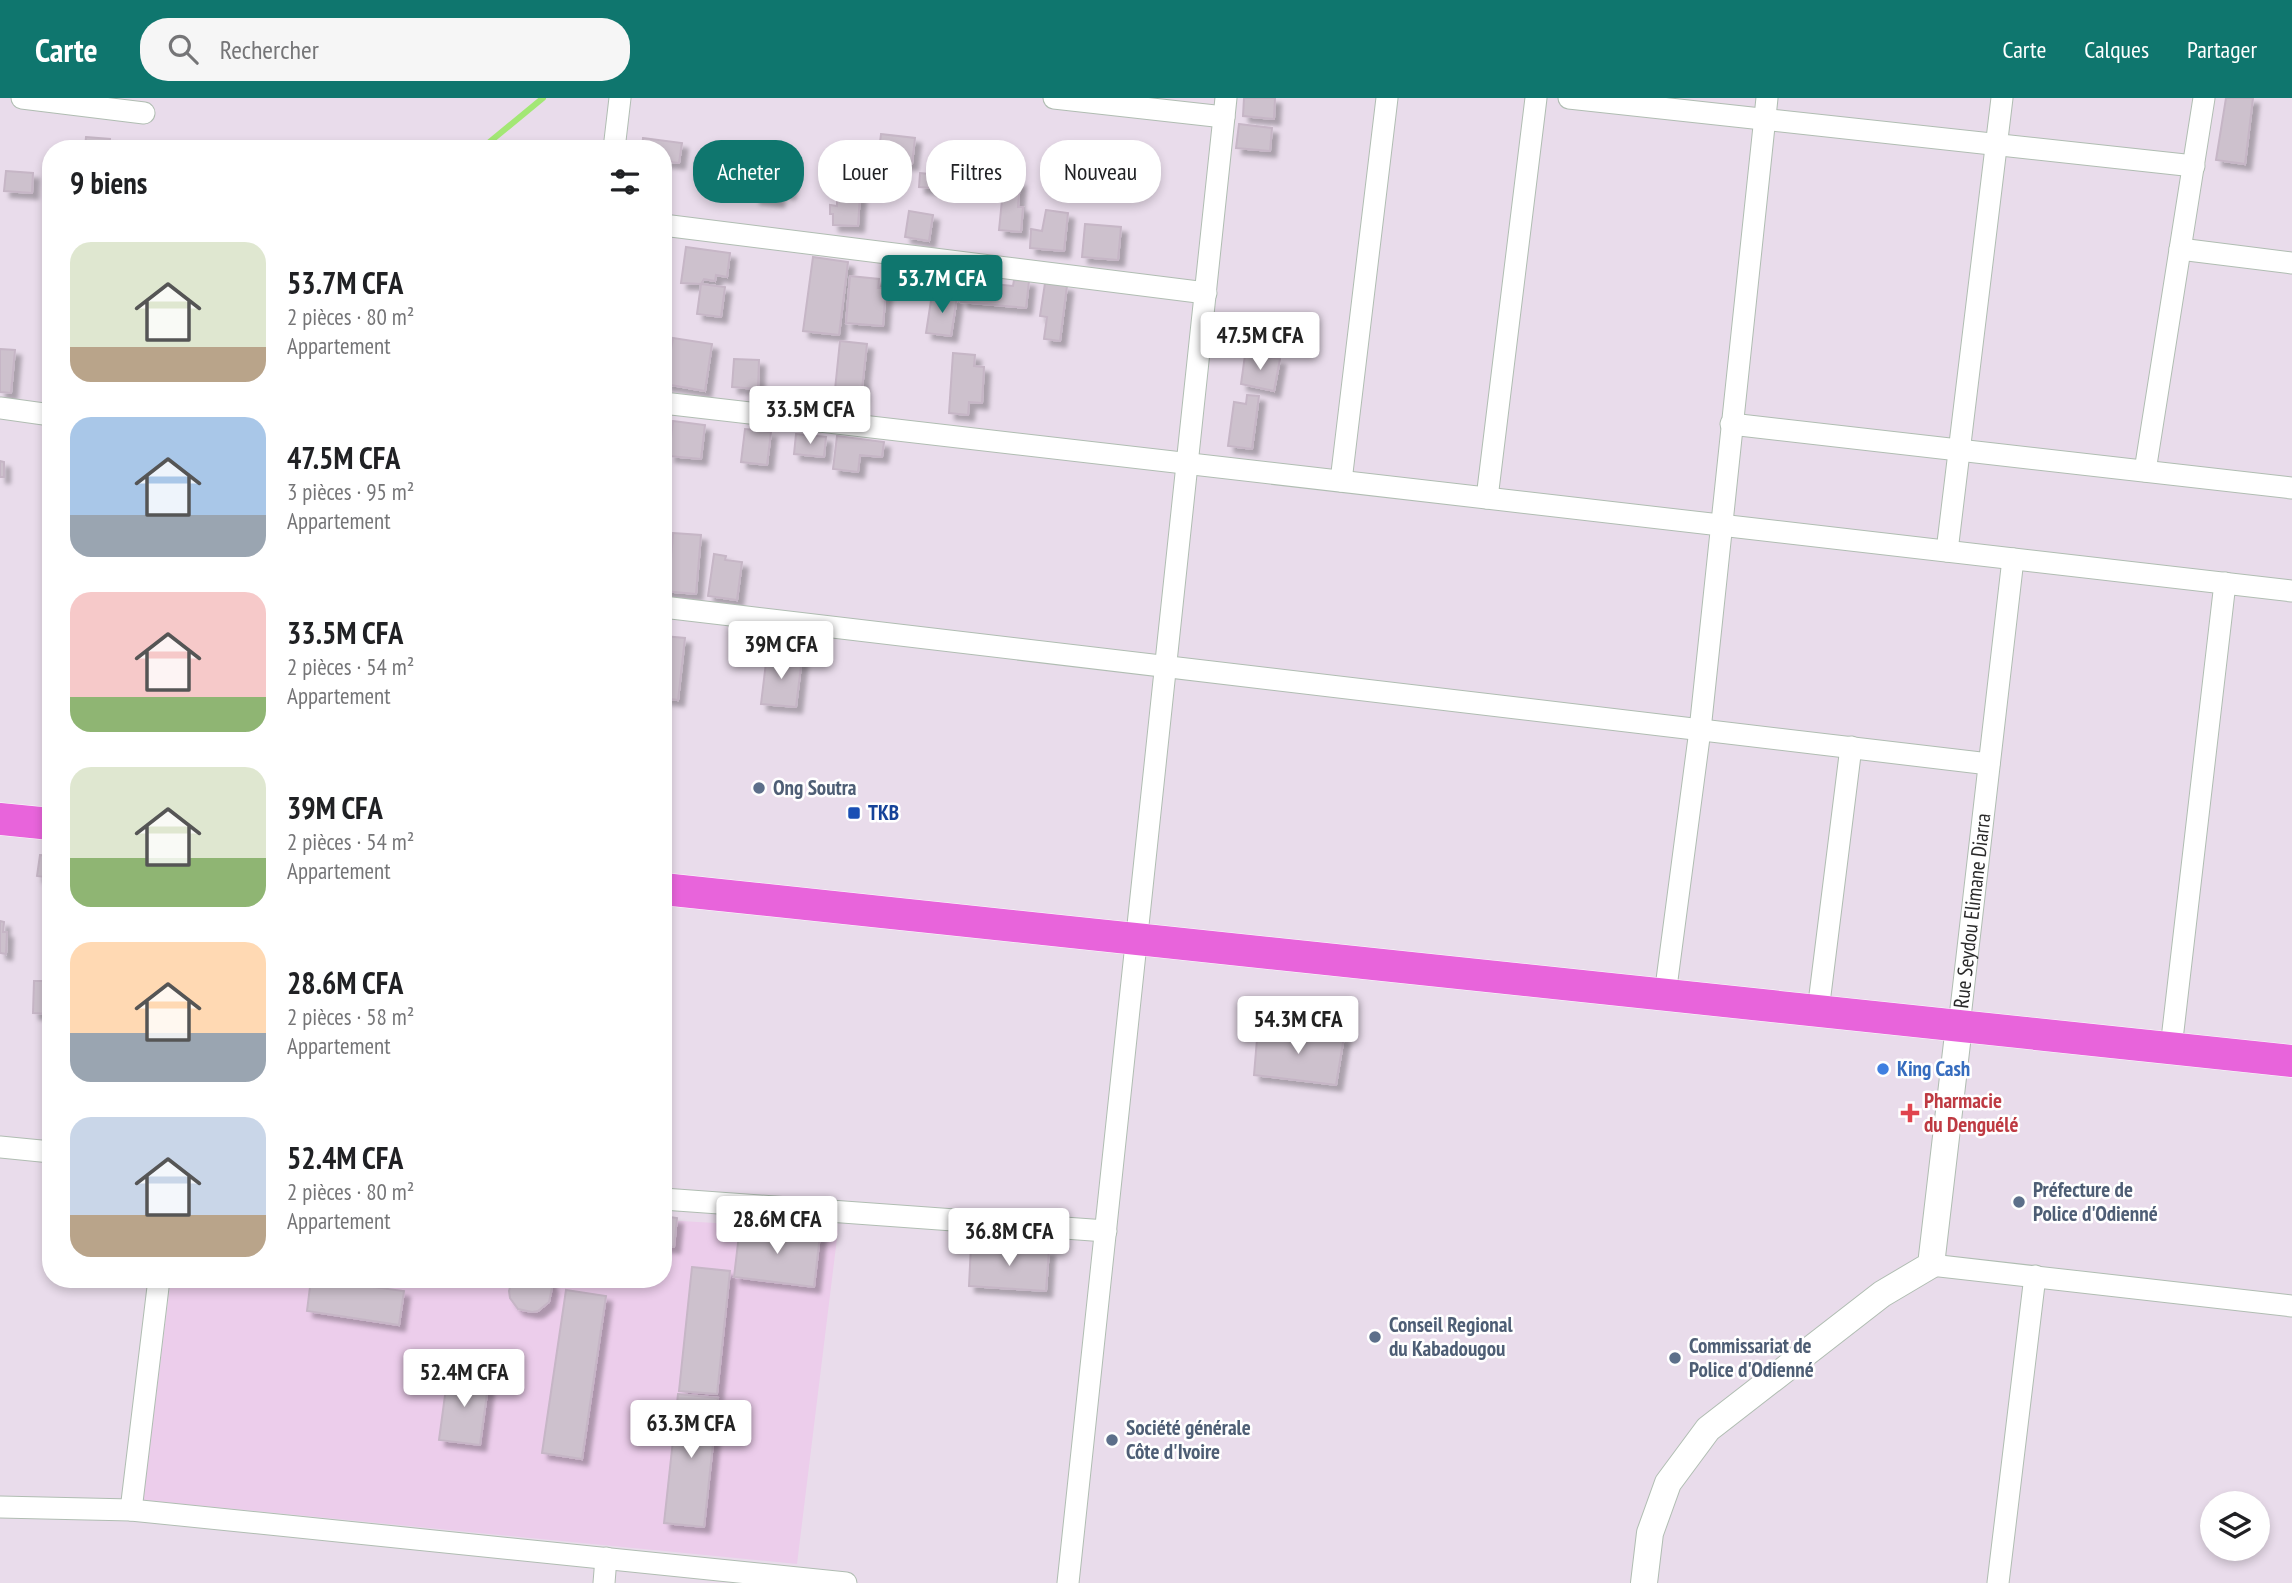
<!DOCTYPE html>
<html lang="fr">
<head>
<meta charset="utf-8">
<style>
  body { margin:0; font-family:"PT Sans Narrow",sans-serif; background:#f6f6f6; color:#202124; height:100vh; display:flex; flex-direction:column; font-size:26px; white-space:nowrap }
  * { box-sizing:border-box; margin:0 }
  p { font-size:23px; color:#757577 }
  .icon { flex:none; width:38px; height:38px; fill:none; stroke:currentColor; stroke-width:2; stroke-linecap:round; stroke-linejoin:round }
  .map { position:relative; flex:1; overflow:hidden }
  .details { position:absolute; left:42px; top:42px; width:630px; height:1148px; display:flex; flex-direction:column; background:#fff; border-radius:28px; box-shadow:0 4px 10px #0003 }
  .details>* { flex:none }
  .top-card { position:absolute; left:693px; top:42px; width:665px; height:63px; display:flex; gap:14px }
  .controls { position:absolute; left:2200px; top:1393px; display:grid; gap:14px }
  .controls a { display:grid; place-items:center; width:70px; height:70px; border-radius:50%; background:#fff; box-shadow:0 4px 10px #0003; font-size:35px }
  .price { position:absolute; translate:-50% -60px; padding:0 16px; border-radius:7px; background:#fff; color:#222; font-size:23px; line-height:46px; filter:drop-shadow(0 2px 4px #0008) }
  .price::after { content:''; position:absolute; left:50%; top:42px; width:21px; height:16px; margin-left:-10px; background:inherit; clip-path:polygon(0 0,100% 0,50% 100%) }
  .price.active { background:#0f766e; color:#fff }
  ul { padding:0; list-style:none }
  li { display:flex; align-items:center; gap:21px; height:175px; padding:0 28px }
  li span { display:grid; place-items:center; flex:none; width:196px; height:140px; border-radius:21px; color:#555 }
  li>.icon { margin-inline-start:auto }
  span .icon { width:84px; height:84px; fill:#fffc; stroke-width:1 }
  li b { font-size:30px }
  h2 { display:flex; justify-content:space-between; align-items:center; height:84px; padding:0 28px; font-size:30px }
  .chip { padding:0 24px; border-radius:28px; background:#fff; box-shadow:0 4px 10px #0003; font-size:24px; line-height:63px }
  .chip.active { background:#0f766e; color:#fff }
  header { display:flex; align-items:center; gap:42px; box-sizing:border-box; height:98px; padding:0 35px; background:#0f766e; color:#fff }
  header strong { font-size:33px }
  nav { display:flex; gap:38px; margin-inline-start:auto; font-size:24px }
  .search { width:490px; height:63px; background:#f6f6f6; display:flex; align-items:center; gap:18px; box-sizing:border-box; padding:0 24px; border-radius:28px; color:#757577; font-size:26px }
  .map>svg:first-child { display:block }
</style>
</head>
<body>
<header>
<strong>Carte</strong>
<div class="search"><svg class="icon" aria-label="search" viewBox="0 0 24 24"><circle cx="10" cy="10" r="6"/><path d="M15 15l6 6"/></svg>Rechercher</div>
<nav><a>Carte</a><a>Calques</a><a>Partager</a></nav>
</header>
<div class="map">
<svg width="2292" height="1485" viewBox="0 0 2292 1485">
  <defs>
    <filter id="shadow"><feDropShadow dx="6" dy="6" stdDeviation="2" flood-color="#0004"/></filter>
  </defs>
  <rect width="100%" height="100%" fill="#e9dceb"/>
  <path fill="#eccdeb" d="M 663,1122 L 838,1132 L 797,1466 L 143,1402 L 171,1181 L 663,1181 Z"/>
  <g fill="none" stroke-linecap="round" stroke-linejoin="round">
    <path stroke="#a3e775" stroke-width="6" d="M 481,51 L 543,0"/>
  </g>
  <path fill="#cdc1cd" stroke="#c6b6c6" stroke-width="2" filter="url(#shadow)" d="M 1244,0 L 1275,0 L 1274,21 L 1243,18 Z
    M 2226,0 L 2253,0 L 2245,66 L 2216,62 Z
    M 1239,26 L 1272,30 L 1270,53 L 1236,50 Z
    M 881,36 L 915,40 L 912,66 L 878,62 Z
    M 86,39 L 110,41 L 109,51 L 76,51 L 76,48 L 85,49 Z
    M 643,40 L 682,45 L 679,65 L 663,63 L 663,51 L 642,51 Z
    M 758,70 L 782,74 L 781,80 L 791,82 L 789,95 L 779,93 L 778,103 L 754,100 Z
    M 6,73 L 33,75 L 32,95 L 4,93 Z
    M 920,75 L 956,79 L 954,92 L 919,89 Z
    M 1004,82 L 1020,83 L 1018,109 L 1023,109 L 1021,134 L 999,132 Z
    M 837,96 L 860,97 L 858,128 L 833,127 L 833,116 L 830,116 L 830,107 L 837,108 Z
    M 1046,112 L 1068,115 L 1064,153 L 1030,150 L 1031,131 L 1042,133 Z
    M 909,113 L 933,117 L 929,143 L 905,139 Z
    M 1085,126 L 1121,129 L 1118,162 L 1082,159 Z
    M 50,132 L 51,132 L 51,172 L 44,171 Z
    M 686,149 L 730,155 L 727,179 L 716,177 L 715,183 L 704,181 L 701,186 L 681,185 Z
    M 813,159 L 848,164 L 839,237 L 803,233 Z
    M 850,178 L 879,181 L 878,190 L 886,190 L 883,228 L 846,225 Z
    M 1014,182 L 1029,183 L 1026,210 L 961,204 L 963,183 L 1013,188 Z
    M 1045,185 L 1067,188 L 1060,243 L 1044,241 L 1047,219 L 1040,218 Z
    M 701,186 L 725,189 L 721,219 L 697,216 Z
    M 932,196 L 957,199 L 951,238 L 926,235 Z
    M 673,240 L 712,246 L 705,293 L 665,286 Z
    M 840,243 L 867,246 L 861,300 L 854,303 L 853,313 L 833,311 Z
    M 0,251 L 15,252 L 11,295 L 0,294 Z
    M 953,255 L 975,257 L 974,268 L 984,269 L 982,305 L 969,304 L 968,317 L 949,315 Z
    M 1245,257 L 1280,261 L 1274,293 L 1241,286 Z
    M 734,261 L 759,262 L 758,291 L 732,289 Z
    M 1247,297 L 1259,298 L 1252,351 L 1228,348 L 1234,304 L 1246,306 Z
    M 673,323 L 705,327 L 701,361 L 669,358 Z
    M 745,331 L 771,334 L 767,367 L 741,364 Z
    M 796,336 L 826,339 L 824,359 L 794,356 Z
    M 837,338 L 884,344 L 882,359 L 860,357 L 858,374 L 833,371 Z
    M 0,363 L 4,364 L 4,379 L 0,379 Z
    M 673,435 L 701,437 L 696,496 L 663,493 L 663,473 L 670,474 Z
    M 714,456 L 726,458 L 725,462 L 742,464 L 737,502 L 708,498 Z
    M 663,538 L 685,540 L 678,602 L 663,600 Z
    M 767,556 L 802,560 L 796,609 L 761,606 Z
    M 40,757 L 51,758 L 51,780 L 37,778 Z
    M 0,823 L 4,824 L 3,834 L 7,834 L 6,856 L 0,855 Z
    M 34,883 L 51,883 L 51,916 L 33,915 Z
    M 1258,929 L 1344,939 L 1336,987 L 1254,977 Z
    M 663,1118 L 677,1120 L 674,1149 L 663,1148 Z
    M 740,1128 L 820,1137 L 814,1189 L 734,1179 Z
    M 971,1147 L 1049,1152 L 1046,1193 L 969,1188 Z
    M 692,1169 L 730,1173 L 717,1296 L 679,1293 Z
    M 311,1181 L 404,1193 L 399,1227 L 307,1213 Z
    M 512,1181 L 549,1181 L 552,1190 L 549,1204 L 538,1213 L 532,1214 L 518,1211 L 510,1200 L 509,1193 Z
    M 566,1192 L 606,1198 L 582,1361 L 542,1355 Z
    M 448,1275 L 489,1281 L 480,1347 L 439,1342 Z
    M 678,1296 L 718,1300 L 704,1429 L 664,1425 Z"/>
  <g fill="none" stroke-linecap="round" stroke-linejoin="round">
    <g stroke="#b0bdb2" stroke-width="23">
      <g id="minor">
        <path d="M 22,0 L 144,15"/>
        <path d="M 1054,0 L 1224,19"/>
        <path d="M 1569,0 L 2194,68"/>
        <path d="M 614,51 L 620,0"/>
        <path d="M 663,127 L 1206,195"/>
        <path d="M 2180,151 L 2292,165"/>
        <path d="M 663,305 L 2292,493"/>
        <path d="M 0,310 L 51,317"/>
        <path d="M 1731,326 L 2292,390"/>
        <path d="M 2145,373 L 2204,0"/>
        <path d="M 1341,383 L 1387,0"/>
        <path d="M 1487,400 L 1536,0"/>
        <path d="M 1947,453 L 2002,0"/>
        <path d="M 663,509 L 1989,666"/>
        <path d="M 1665,897 L 1700,632 L 1767,0"/>
        <path d="M 1818,913 L 1851,649"/>
        <path id="s1" d="M 1959,928 L 2013,461"/>
        <path d="M 2171,950 L 2225,485"/>
        <path d="M 0,1049 L 51,1054"/>
        <path d="M 663,1101 L 1106,1133"/>
        <path d="M 1931,1167 L 2292,1208"/>
        <path d="M 0,1409 L 131,1412 L 846,1485"/>
        <path d="M 131,1412 L 159,1181"/>
        <path d="M 604,1485 L 606,1460"/>
        <path d="M 1068,1485 L 1226,0"/>
        <path d="M 1998,1485 L 2035,1178"/>
      </g>
    </g>
    <g stroke="#b0bdb2" stroke-width="28">
      <path id="tertiary" d="M 1644,1485 L 1650,1435 L 1668,1385 L 1708,1331 L 1882,1196 L 1931,1167 L 1959,928"/>
    </g>
    <g stroke="#fff" stroke-width="33">
      <path id="primary" d="M 0,721 L 51,726
        M 663,791 L 2292,963"/>
    </g>
    <use href="#minor" stroke="#fff" stroke-width="21"/>
    <use href="#tertiary" stroke="#fff" stroke-width="26"/>
    <use href="#primary" stroke="#e864db" stroke-width="32"/>
  </g>
  <g fill="#5c6f8a" stroke="#fff" stroke-width="2.5">
    <circle cx="759" cy="690" r="7"/>
    <circle cx="2019" cy="1104" r="7"/>
    <circle cx="1375" cy="1239" r="7"/>
    <circle cx="1675" cy="1260" r="7"/>
    <circle cx="1112" cy="1342" r="7"/>
  </g>
  <rect fill="#1a4fb4" stroke="#fff" stroke-width="2.5" x="847" y="708" width="14" height="14" rx="3.5"/>
  <circle fill="#3f7fe0" stroke="#fff" stroke-width="2.5" cx="1883" cy="971" r="7"/>
  <path fill="#e0444e" stroke="#fff" stroke-width="2.5" d="M1906.5 1004.5h7v7h7v7h-7v7h-7v-7h-7v-7h7z"/>
  <g text-anchor="middle" stroke-width="5" stroke-linejoin="round" paint-order="stroke">
    <g font-size="21" font-weight="bold" fill="#4e5e75" stroke="#fff" text-anchor="start">
      <text x="773" y="697">Ong Soutra</text>
      <text x="2033" y="1099">Préfecture de<tspan x="2033" dy="24">Police d'Odienné</tspan></text>
      <text x="1389" y="1234">Conseil Regional<tspan x="1389" dy="24">du Kabadougou</tspan></text>
      <text x="1689" y="1255">Commissariat de<tspan x="1689" dy="24">Police d'Odienné</tspan></text>
      <text x="1126" y="1337">Société générale<tspan x="1126" dy="24">Côte d'Ivoire</tspan></text>
    </g>
    <g font-size="21" font-weight="bold" fill="#164399" stroke="#fff" text-anchor="start">
      <text x="868" y="722">TKB</text>
    </g>
    <g font-size="21" fill="#2a2a2a" stroke="#fff">
      <text dy="7" stroke="none"><textPath href="#s1" startOffset="116">Rue Seydou Elimane Diarra</textPath></text>
    </g>
    <g font-size="21" font-weight="bold" fill="#366cbe" stroke="#fff" text-anchor="start">
      <text x="1897" y="978">King Cash</text>
    </g>
    <g font-size="21" font-weight="bold" fill="#be3a42" stroke="#fff" text-anchor="start">
      <text x="1924" y="1010">Pharmacie<tspan x="1924" dy="24">du Denguélé</tspan></text>
    </g>
  </g>
</svg>
<div class="controls">
<a><svg class="icon" aria-label="layers" viewBox="0 0 24 24"><path d="M12 4l9 5-9 5-9-5zM3 14l9 5 9-5"/></svg></a>
</div>
<b class="price active" style="left:942px;top:217px">53.7M CFA</b>
<b class="price" style="left:1260px;top:274px">47.5M CFA</b>
<b class="price" style="left:810px;top:348px">33.5M CFA</b>
<b class="price" style="left:781px;top:583px">39M CFA</b>
<b class="price" style="left:1298px;top:958px">54.3M CFA</b>
<b class="price" style="left:777px;top:1158px">28.6M CFA</b>
<b class="price" style="left:1009px;top:1170px">36.8M CFA</b>
<b class="price" style="left:464px;top:1311px">52.4M CFA</b>
<b class="price" style="left:691px;top:1362px">63.3M CFA</b>
<div class="top-card">
<a class="chip active">Acheter</a>
<a class="chip">Louer</a>
<a class="chip">Filtres</a>
<a class="chip">Nouveau</a>
</div>
<section class="details">
<h2>9 biens<svg class="icon" aria-label="filters" viewBox="0 0 24 24"><path d="M4 7h16M4 17h16"/><circle cx="9" cy="7" r="2"/><circle cx="15" cy="17" r="2"/></svg></h2>
<ul>
<li><span style="background:linear-gradient(#dfe7d0 75%,#b9a48a 0)"><svg class="icon" aria-label="home" viewBox="0 0 24 24"><path d="M3 11l9-7 9 7M6 9v11h12V9"/></svg></span><div><b>53.7M CFA</b><p>2 pièces · 80 m²</p><p>Appartement</p></div></li>
<li><span style="background:linear-gradient(#a9c7e8 70%,#9aa5b1 0)"><svg class="icon" aria-label="home" viewBox="0 0 24 24"><path d="M3 11l9-7 9 7M6 9v11h12V9"/></svg></span><div><b>47.5M CFA</b><p>3 pièces · 95 m²</p><p>Appartement</p></div></li>
<li><span style="background:linear-gradient(#f6c9c9 75%,#8fb573 0)"><svg class="icon" aria-label="home" viewBox="0 0 24 24"><path d="M3 11l9-7 9 7M6 9v11h12V9"/></svg></span><div><b>33.5M CFA</b><p>2 pièces · 54 m²</p><p>Appartement</p></div></li>
<li><span style="background:linear-gradient(#dfe7d0 65%,#8fb573 0)"><svg class="icon" aria-label="home" viewBox="0 0 24 24"><path d="M3 11l9-7 9 7M6 9v11h12V9"/></svg></span><div><b>39M CFA</b><p>2 pièces · 54 m²</p><p>Appartement</p></div></li>
<li><span style="background:linear-gradient(#ffd9b3 65%,#9aa5b1 0)"><svg class="icon" aria-label="home" viewBox="0 0 24 24"><path d="M3 11l9-7 9 7M6 9v11h12V9"/></svg></span><div><b>28.6M CFA</b><p>2 pièces · 58 m²</p><p>Appartement</p></div></li>
<li><span style="background:linear-gradient(#c9d6e8 70%,#b9a48a 0)"><svg class="icon" aria-label="home" viewBox="0 0 24 24"><path d="M3 11l9-7 9 7M6 9v11h12V9"/></svg></span><div><b>52.4M CFA</b><p>2 pièces · 80 m²</p><p>Appartement</p></div></li>
</ul>
</section>
</div>
</body>
</html>
